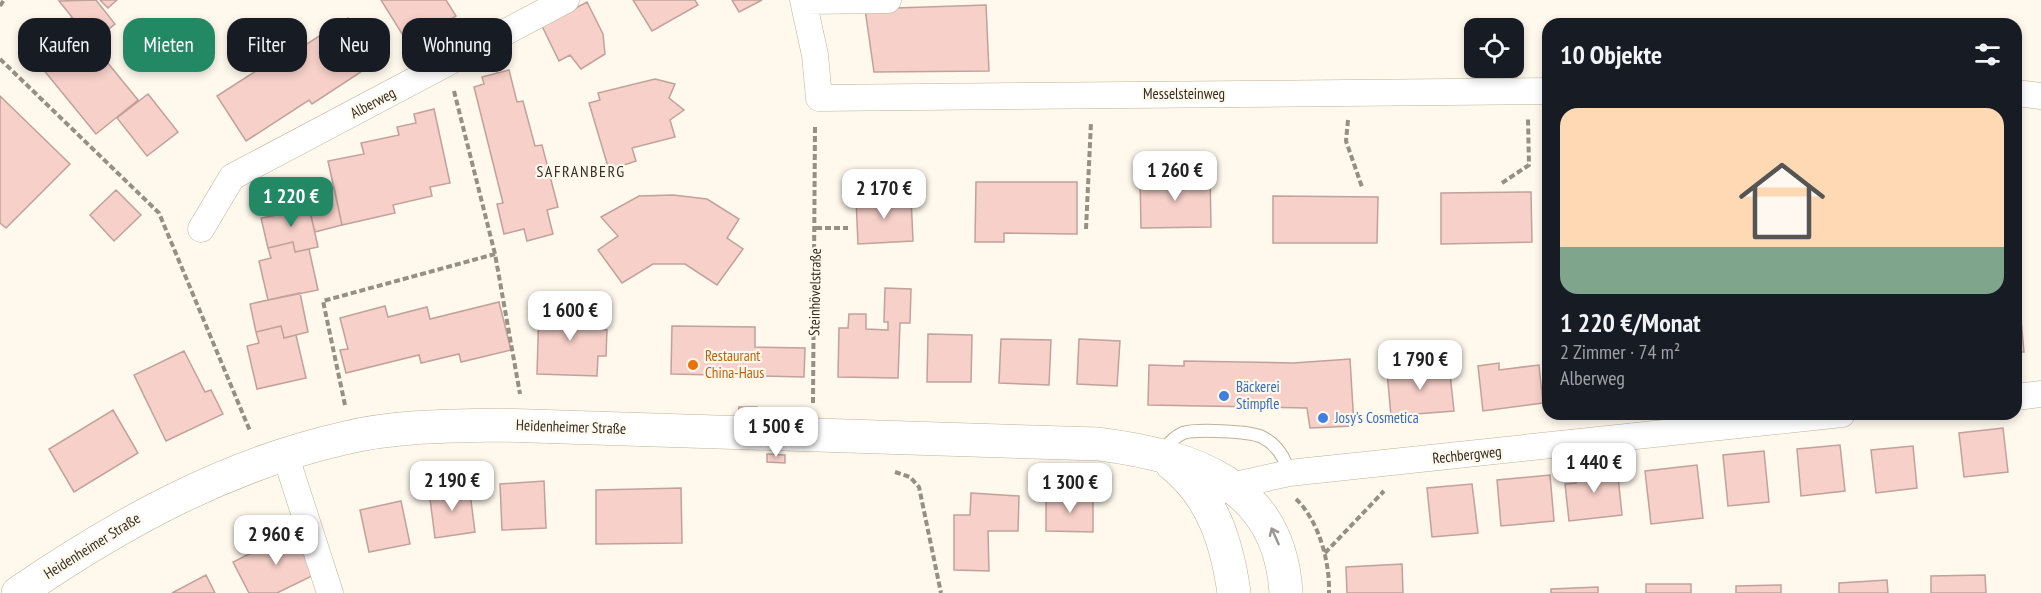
<!DOCTYPE html>
<html lang="de">
<head>
<meta charset="utf-8">
<style>
  body { margin:0; font-family:"PT Sans Narrow",sans-serif; background:#242831; color:#f1f3f6; height:100vh; display:flex; flex-direction:column; font-size:22px; white-space:nowrap }
  * { box-sizing:border-box; margin:0 }
  p { font-size:20px; color:#9ea1a6 }
  .icon { flex:none; width:33px; height:33px; fill:none; stroke:currentColor; stroke-width:2; stroke-linecap:round; stroke-linejoin:round }
  .map { position:relative; flex:1; overflow:hidden }
  .sheet { position:absolute; left:1542px; top:18px; width:480px; height:402px; display:flex; flex-direction:column; background:#171b24; border-radius:18px; box-shadow:0 3px 9px #0003 }
  .sheet>* { flex:none }
  .hud { position:absolute; left:18px; top:18px; width:570px; height:54px; display:flex; gap:12px }
  .fabs { position:absolute; left:1464px; top:18px; display:grid; gap:12px }
  .fabs a { display:grid; place-items:center; width:60px; height:60px; border-radius:12px; background:#171b24; box-shadow:0 3px 9px #0003; font-size:30px }
  .price { position:absolute; translate:-50% -51px; padding:0 14px; border-radius:12px; background:#fff; color:#222; font-size:20px; line-height:39px; filter:drop-shadow(0 2px 3px #0008) }
  .price::after { content:''; position:absolute; left:50%; top:36px; width:18px; height:14px; margin-left:-9px; background:inherit; clip-path:polygon(0 0,100% 0,50% 100%) }
  .price.active { background:#238964; color:#fff }
  ul { padding:0; list-style:none }
  li { display:grid; align-content:center; gap:12px; height:318px; padding:0 18px }
  li+li { border-top:2px solid #363941 }
  li span { display:grid; place-items:center; height:186px; border-radius:18px; color:#555 }
  li>.icon { margin-inline-start:auto }
  span .icon { width:108px; height:108px; fill:#fffc; stroke-width:1 }
  li b { font-size:26px }
  h2 { display:flex; justify-content:space-between; align-items:center; height:72px; padding:0 18px; font-size:26px }
  .pill { padding:0 21px; border-radius:18px; background:#171b24; box-shadow:0 3px 9px #0003; font-size:21px; line-height:54px }
  .pill.active { background:#238964; color:#fff }
  .map>svg:first-child { display:block }
</style>
</head>
<body>
<div class="map">
<svg width="2041" height="593" viewBox="0 0 2041 593">
  <rect width="100%" height="100%" fill="#fef8ed"/>
  <path fill="#f6d0c9" stroke="#c2a19b" stroke-width="1.5" d="M 96,0 L 115,24 L 92,42 L 59,1 Z
    M 100,0 L 117,0 L 108,8 Z
    M 381,0 L 446,0 L 456,16 L 409,45 Z
    M 633,0 L 695,0 L 698,5 L 652,31 Z
    M 732,0 L 762,0 L 739,12 Z
    M 587,2 L 603,34 L 605,54 L 581,69 L 570,55 L 559,61 L 542,26 Z
    M 986,5 L 989,71 L 874,72 L 865,9 Z
    M 71,18 L 138,100 L 96,134 L 29,52 Z
    M 348,18 L 376,62 L 312,104 L 309,100 L 246,141 L 217,96 L 281,55 L 283,59 Z
    M 509,70 L 517,102 L 523,101 L 535,146 L 542,145 L 558,207 L 547,210 L 553,234 L 527,241 L 524,229 L 504,234 L 497,204 L 503,203 L 474,87 L 484,84 L 482,77 Z
    M 655,79 L 675,84 L 669,98 L 684,110 L 670,120 L 675,137 L 632,148 L 636,161 L 609,170 L 589,103 L 600,100 L 598,93 Z
    M 148,94 L 178,132 L 147,156 L 117,118 Z
    M 0,96 L 70,164 L 6,228 L 0,223 Z
    M 434,109 L 450,183 L 430,187 L 432,196 L 393,205 L 395,213 L 342,225 L 328,161 L 364,154 L 361,143 L 399,135 L 397,127 L 416,123 L 414,114 Z
    M 1210,175 L 1211,227 L 1141,228 L 1140,176 Z
    M 976,182 L 1077,182 L 1077,234 L 1004,233 L 1004,242 L 975,242 Z
    M 334,187 L 342,225 L 315,232 L 305,194 Z
    M 116,190 L 141,215 L 114,241 L 90,215 Z
    M 1531,192 L 1532,242 L 1441,244 L 1441,193 Z
    M 673,195 L 707,199 L 739,219 L 727,238 L 743,249 L 717,285 L 685,264 L 653,264 L 622,283 L 598,250 L 618,236 L 601,217 L 639,196 Z
    M 1273,196 L 1378,197 L 1377,243 L 1273,243 Z
    M 911,197 L 913,241 L 858,244 L 856,199 Z
    M 308,202 L 318,247 L 295,252 L 293,242 L 268,248 L 261,218 L 283,214 L 282,208 Z
    M 293,242 L 295,252 L 309,249 L 318,290 L 268,300 L 259,261 L 271,258 L 268,248 Z
    M 885,288 L 911,289 L 910,323 L 900,323 L 898,378 L 838,377 L 839,328 L 848,328 L 849,314 L 866,314 L 866,329 L 888,330 L 888,322 L 884,322 Z
    M 300,293 L 308,332 L 284,338 L 281,326 L 256,332 L 250,304 Z
    M 2016,297 L 2019,297 L 2024,352 L 2016,352 Z
    M 499,302 L 511,350 L 461,362 L 459,354 L 421,363 L 419,355 L 346,373 L 340,350 L 348,349 L 340,318 L 385,306 L 388,317 L 427,307 L 430,319 Z
    M 539,308 L 601,310 L 600,329 L 607,330 L 606,356 L 598,356 L 597,376 L 537,374 Z
    M 281,326 L 284,338 L 296,335 L 306,378 L 257,389 L 247,346 L 259,343 L 256,332 Z
    M 672,326 L 755,327 L 755,347 L 805,348 L 804,377 L 671,374 Z
    M 928,334 L 972,335 L 971,382 L 927,382 Z
    M 1001,339 L 1051,340 L 1049,385 L 999,383 Z
    M 1079,339 L 1120,341 L 1117,386 L 1077,384 Z
    M 184,351 L 205,392 L 211,390 L 223,414 L 166,441 L 134,375 Z
    M 1350,359 L 1354,426 L 1310,428 L 1307,408 L 1148,405 L 1149,365 L 1184,366 L 1184,361 L 1293,363 Z
    M 1499,363 L 1499,370 L 1539,365 L 1543,403 L 1483,411 L 1478,366 Z
    M 1449,365 L 1454,411 L 1391,416 L 1387,371 Z
    M 739,407 L 757,407 L 756,415 L 738,414 Z
    M 113,410 L 138,453 L 74,492 L 49,449 Z
    M 2003,428 L 2008,472 L 1964,477 L 1959,433 Z
    M 1840,445 L 1845,491 L 1801,496 L 1797,449 Z
    M 1913,446 L 1917,488 L 1876,493 L 1871,450 Z
    M 1764,451 L 1769,502 L 1728,506 L 1723,455 Z
    M 767,454 L 785,455 L 785,463 L 767,462 Z
    M 1697,465 L 1703,518 L 1651,524 L 1645,471 Z
    M 1617,466 L 1622,515 L 1569,521 L 1565,484 L 1576,483 L 1575,471 Z
    M 1550,475 L 1554,521 L 1501,526 L 1497,480 Z
    M 544,481 L 546,528 L 502,530 L 500,484 Z
    M 1472,484 L 1478,533 L 1432,537 L 1427,488 Z
    M 469,485 L 475,532 L 435,538 L 429,491 Z
    M 681,488 L 682,543 L 596,544 L 596,490 Z
    M 971,493 L 1019,496 L 1018,531 L 988,531 L 989,571 L 954,570 L 954,515 L 970,515 Z
    M 1046,495 L 1093,496 L 1093,532 L 1046,531 Z
    M 401,501 L 410,544 L 369,552 L 360,510 Z
    M 296,531 L 316,574 L 277,593 L 249,593 L 233,562 Z
    M 1402,564 L 1403,593 L 1347,593 L 1346,567 Z
    M 206,575 L 215,593 L 172,593 Z
    M 1985,575 L 1986,593 L 1931,593 L 1931,576 Z
    M 1887,580 L 1888,593 L 1839,593 L 1839,583 Z
    M 1646,584 L 1691,584 L 1691,593 L 1646,593 Z
    M 1781,585 L 1781,593 L 1736,593 L 1736,586 Z
    M 1598,587 L 1598,593 L 1551,593 L 1551,589 Z"/>
  <g fill="none" stroke-linecap="round" stroke-linejoin="round">
    <g stroke="#c1b298" stroke-width="14">
      <path id="service" d="M 1162,452 C 1167,445 1174,437 1183,433 C 1195,429 1250,431 1262,437 C 1276,444 1285,458 1289,473"/>
    </g>
    <g stroke="#c1b298" stroke-width="27">
      <path id="minor" d="M 803,0 L 815,55 L 819,98 L 1548,91
        M 804,1 L 888,0
        M 2016,93 L 2041,96
        M 201,229 L 232,177 L 566,0
        M 2016,397 L 2041,394
        M 285,454 L 330,593
        M 1218,492 L 1231,486 L 1289,473 L 1842,414"/>
    </g>
    <g stroke="#c1b298" stroke-width="34">
      <path id="secondary" d="M 1172,464 C 1213,497 1227,543 1234,593
        M 18,593 C 119,524 225,465 345,438 C 394,426 448,426 499,425 L 1098,444 C 1193,456 1280,484 1286,593"/>
    </g>
    <path stroke="#958f84" stroke-width="4" stroke-dasharray="6 3" stroke-linecap="butt" d="M 0,6 L 4,0
      M 0,59 L 159,213 L 250,431
      M 454,91 L 495,254 L 520,394
      M 1348,120 L 1346,141 L 1362,187
      M 1502,183 L 1529,165 L 1528,119
      M 816,228 L 848,228
      M 1086,229 L 1091,122
      M 813,403 L 815,126
      M 345,405 L 323,301 L 495,254
      M 895,472 L 910,477 L 919,487 L 941,593
      M 1296,499 C 1319,521 1330,562 1329,593
      M 1325,553 L 1384,491"/>
    <use href="#service" stroke="#fff" stroke-width="12"/>
    <use href="#minor" stroke="#fff" stroke-width="26"/>
    <use href="#secondary" stroke="#fff" stroke-width="33"/>
  </g>
  <defs><path id="oneway-shaft" d="M-6 0H5M1.5-3L5.5 0L1.5 3" fill="none" stroke-width="1.6" stroke-linecap="round" stroke-linejoin="round" transform="scale(1.5)"/></defs>
  <use stroke="#9a9692" href="#oneway-shaft" transform="translate(1275 536) rotate(-114)"/>
  <circle fill="#e8710a" stroke="#fef8ed" stroke-width="2" cx="693" cy="365" r="6"/>
  <g fill="#3f7fe0" stroke="#fef8ed" stroke-width="2">
    <circle cx="1224" cy="396" r="6"/>
    <circle cx="1323" cy="418" r="6"/>
  </g>
  <g text-anchor="middle" stroke-width="4.5" stroke-linejoin="round" paint-order="stroke">
    <g font-size="15" fill="#342e24" stroke="#fef8ed">
      <text x="1184" y="99">Messelsteinweg</text>
      <text transform="translate(373 103) rotate(-28)" y="5">Alberweg</text>
      <text transform="translate(815 292) rotate(-89)" y="5">Steinhövelstraße</text>
      <text transform="translate(571 427) rotate(2)" y="5">Heidenheimer Straße</text>
      <text transform="translate(1467 455) rotate(-6)" y="5">Rechbergweg</text>
      <text transform="translate(92 546) rotate(-32)" y="5">Heidenheimer Straße</text>
    </g>
    <g font-size="15" fill="#c56008" stroke="#fef8ed" text-anchor="start">
      <text x="705" y="361">Restaurant<tspan x="705" dy="17">China-Haus</tspan></text>
    </g>
    <g font-size="15" fill="#366cbe" stroke="#fef8ed" text-anchor="start">
      <text x="1236" y="392">Bäckerei<tspan x="1236" dy="17">Stimpfle</tspan></text>
      <text x="1335" y="423">Josy's Cosmetica</text>
    </g>
    <g font-size="16" letter-spacing="1.5" fill="#342e24" stroke="#fef8ed">
      <text x="581" y="177">SAFRANBERG</text>
    </g>
  </g>
</svg>
<div class="fabs">
<a><svg class="icon" aria-label="locate" viewBox="0 0 24 24"><circle cx="12" cy="12" r="6"/><path d="M12 2v4M12 18v4M2 12h4M18 12h4"/></svg></a>
</div>
<b class="price" style="left:1175px;top:202px">1 260 €</b>
<b class="price" style="left:884px;top:220px">2 170 €</b>
<b class="price active" style="left:291px;top:228px">1 220 €</b>
<b class="price" style="left:570px;top:342px">1 600 €</b>
<b class="price" style="left:1420px;top:391px">1 790 €</b>
<b class="price" style="left:776px;top:458px">1 500 €</b>
<b class="price" style="left:1594px;top:494px">1 440 €</b>
<b class="price" style="left:452px;top:512px">2 190 €</b>
<b class="price" style="left:1070px;top:514px">1 300 €</b>
<b class="price" style="left:276px;top:566px">2 960 €</b>
<div class="hud">
<a class="pill">Kaufen</a>
<a class="pill active">Mieten</a>
<a class="pill">Filter</a>
<a class="pill">Neu</a>
<a class="pill">Wohnung</a>
</div>
<section class="sheet">
<h2>10 Objekte<svg class="icon" aria-label="filters" viewBox="0 0 24 24"><path d="M4 7h16M4 17h16"/><circle cx="9" cy="7" r="2"/><circle cx="15" cy="17" r="2"/></svg></h2>
<ul>
<li><span style="background:linear-gradient(#ffd9b3 75%,#7fa58c 0)"><svg class="icon" aria-label="home" viewBox="0 0 24 24"><path d="M3 11l9-7 9 7M6 9v11h12V9"/></svg></span><div><b>1 220 €/Monat</b><p>2 Zimmer · 74 m²</p><p>Alberweg</p></div></li>
</ul>
</section>
</div>
</body>
</html>
